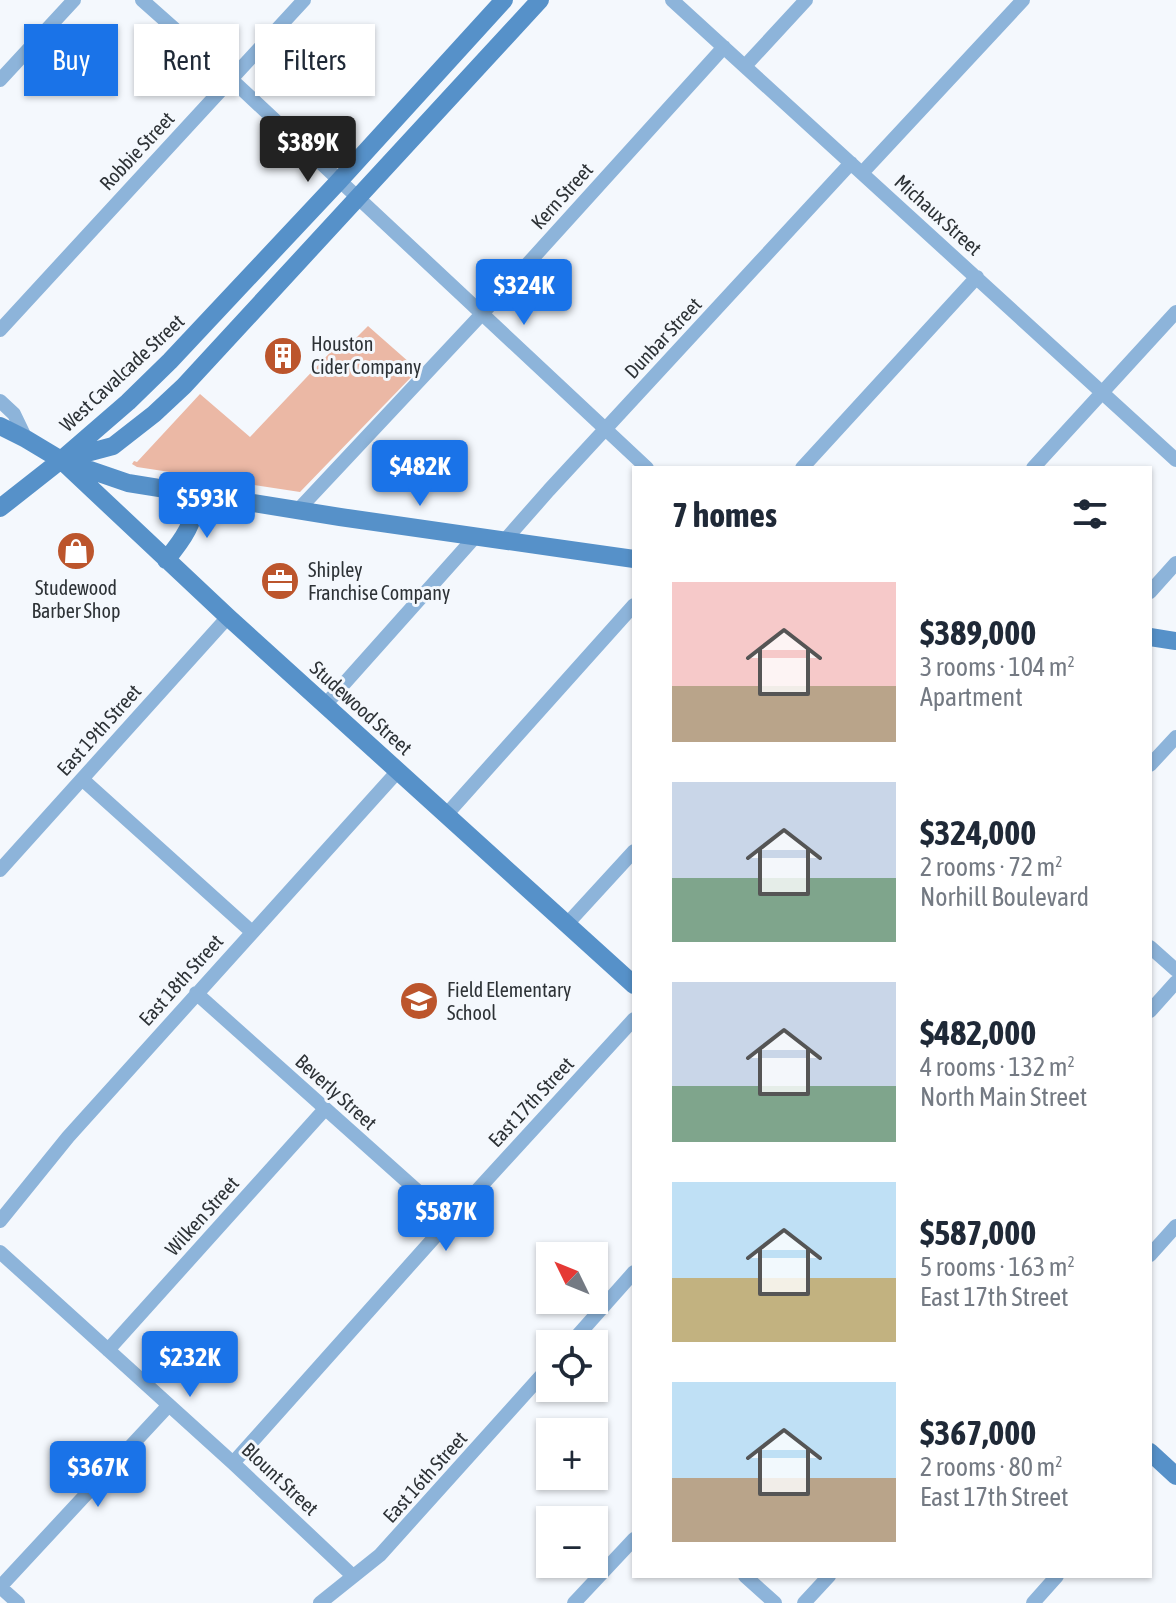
<!DOCTYPE html>
<html lang="en">
<head>
<meta charset="utf-8">
<style>
  body { margin:0; font-family:"Asap Condensed",sans-serif; background:#f6f6f7; color:#1f2937; height:100vh; display:flex; flex-direction:column; font-size:30px; white-space:nowrap }
  * { box-sizing:border-box; margin:0 }
  p { font-size:26px; color:#747a83 }
  .icon { flex:none; width:44px; height:44px; fill:none; stroke:currentColor; stroke-width:2; stroke-linecap:round; stroke-linejoin:round }
  .map { position:relative; flex:1; overflow:hidden }
  .panel { position:absolute; left:632px; top:466px; width:520px; height:1112px; display:flex; flex-direction:column; background:#fff; border-radius:0px; box-shadow:0 2px 6px #0004 }
  .panel>* { flex:none }
  .hud { position:absolute; left:24px; top:24px; width:488px; height:72px; display:flex; gap:16px }
  .needle { width:52px; rotate:313deg }
  .fabs { position:absolute; left:536px; top:1242px; display:grid; gap:16px }
  .fabs a { display:grid; place-items:center; width:72px; height:72px; border-radius:0px; background:#fff; box-shadow:0 2px 6px #0004; font-size:40px }
  .price { position:absolute; translate:-50% -68px; padding:0 18px; border-radius:8px; background:#1a73e8; color:#fff; font-size:26px; line-height:52px; filter:drop-shadow(0 2px 4px #0008) }
  .price::after { content:''; position:absolute; left:50%; top:48px; width:24px; height:18px; margin-left:-12px; background:inherit; clip-path:polygon(0 0,100% 0,50% 100%) }
  .price.current { background:#222; color:#fff }
  ul { padding:0; list-style:none }
  li { display:flex; align-items:center; gap:24px; height:200px; padding:0 40px }
  li span { display:grid; place-items:center; flex:none; width:224px; height:160px; border-radius:0px; color:#555 }
  li>.icon { margin-inline-start:auto }
  span .icon { width:96px; height:96px; fill:#fffc; stroke-width:1 }
  li b { font-size:34px }
  h2 { display:flex; justify-content:space-between; align-items:center; height:96px; padding:0 40px; font-size:34px }
  .pill { padding:0 28px; border-radius:0px; background:#fff; box-shadow:0 2px 6px #0004; font-size:28px; line-height:72px }
  .pill.current { background:#1a73e8; color:#fff }
  .map>svg:first-child { display:block }
</style>
</head>
<body>
<div class="map">
<svg width="1176" height="1603" viewBox="0 0 1176 1603">
  <rect width="100%" height="100%" fill="#f4f8fd"/>
  <path fill="#ebb8a5" d="M 368,326 L 418,370 L 300,492 L 137,467 L 132,464 L 134,461 L 137,462 L 200,394 L 250,437 L 341,341 L 348,346 Z"/>
  <g fill="none" stroke-linecap="round" stroke-linejoin="round">
    <path stroke="#8db4da" stroke-width="14" d="M 142,0 L 231,79 L 647,468
      M 672,0 L 1176,460
      M 745,66 L 806,0
      M 0,80 L 74,0
      M 862,173 L 1023,0
      M 0,330 L 304,0
      M 0,401 L 14,414 L 26,439
      M 802,468 L 977,277
      M 1033,468 L 1176,312
      M 298,510 L 494,301 L 724,47
      M 505,540 L 549,490 L 851,163
      M 1150,592 L 1176,563
      M 325,705 L 475,537
      M 1150,765 L 1176,737
      M 82,779 L 252,932
      M 446,815 L 634,605
      M 0,870 L 228,617
      M 567,924 L 634,851
      M 1150,947 L 1176,970
      M 196,993 L 450,1220
      M 1150,1011 L 1176,982
      M 0,1221 L 68,1137 L 398,771
      M 0,1252 L 233,1463 L 353,1576
      M 1150,1255 L 1176,1226
      M 570,1344 L 634,1272
      M 108,1350 L 325,1109
      M 233,1463 L 450,1220 L 634,1019
      M 745,1576 L 775,1603
      M 0,1587 L 169,1405
      M 0,1587 L 18,1603
      M 320,1603 L 380,1555 L 550,1366
      M 574,1603 L 634,1539
      M 804,1603 L 829,1576
      M 1033,1603 L 1057,1576"/>
    <path stroke="#5691c9" stroke-width="18" d="M 0,426 L 26,439 L 61,460 L 128,483 L 340,517 L 634,559
      M 68,458 L 113,446 L 154,414 L 184,386 L 540,0
      M 61,460 L 228,617 L 634,985
      M 0,508 L 61,460 L 128,402 L 170,361 L 339,181 L 504,0
      M 166,560 C 186,536 192,525 199,495
      M 1150,637 L 1176,641
      M 1150,1452 L 1176,1476"/>
  </g>
  <defs>
    <g id="building-disc" transform="scale(2)"><circle r="9.5" fill="#bc552c" stroke="#f4f8fd"/><path d="M-4-6H4V6H1V3H-1V6H-4ZM-2.5-4.3h1.7v1.8h-1.7ZM.8-4.3h1.7v1.8H.8ZM-2.5-1h1.7V.8h-1.7ZM.8-1h1.7V.8H.8Z" fill="#fff"/></g>
    <g id="shop-disc" transform="scale(2)"><circle r="9.5" fill="#bc552c" stroke="#f4f8fd"/><path d="M-5-2.5h2.3a2.7 3.5 0 0 1 5.4 0H5L5.5 6h-11ZM-1.5-2.5h3a1.5 2.3 0 0 0-3 0Z" fill="#fff"/></g>
    <g id="office-disc" transform="scale(2)"><circle r="9.5" fill="#bc552c" stroke="#f4f8fd"/><path d="M-6-3h4V-5.5h4V-3h4V5H-6ZM-1-4.5V-3h2v-1.5ZM-6 0V1H6V0Z" fill="#fff"/></g>
    <g id="school-disc" transform="scale(2)"><circle r="9.5" fill="#bc552c" stroke="#f4f8fd"/><path d="M0-5L7-2L0 1L-7-2ZM-4 1L0 2.5L4 1V4Q0 6-4 4Z" fill="#fff"/></g>
  </defs>
  <g fill-rule="evenodd">
    <use href="#building-disc" x="283" y="356"/>
    <use href="#shop-disc" x="76" y="551"/>
    <use href="#office-disc" x="280" y="581"/>
    <use href="#school-disc" x="419" y="1001"/>
  </g>
  <g text-anchor="middle" stroke-width="6" stroke-linejoin="round" paint-order="stroke">
    <g font-size="20" fill="#2d3236" stroke="#f4f8fd">
      <text transform="translate(137 151) rotate(-47)" y="7">Robbie Street</text>
      <text transform="translate(562 196) rotate(-48)" y="7">Kern Street</text>
      <text transform="translate(938 215) rotate(42)" y="7">Michaux Street</text>
      <text transform="translate(663 338) rotate(-47)" y="7">Dunbar Street</text>
      <text transform="translate(122 373) rotate(-43)" y="7">West Cavalcade Street</text>
      <text transform="translate(361 708) rotate(42)" y="7">Studewood Street</text>
      <text transform="translate(99 730) rotate(-48)" y="7">East 19th Street</text>
      <text transform="translate(181 980) rotate(-48)" y="7">East 18th Street</text>
      <text transform="translate(336 1092) rotate(42)" y="7">Beverly Street</text>
      <text transform="translate(531 1102) rotate(-47)" y="7">East 17th Street</text>
      <text transform="translate(202 1216) rotate(-48)" y="7">Wilken Street</text>
      <text transform="translate(425 1477) rotate(-48)" y="7">East 16th Street</text>
      <text transform="translate(280 1479) rotate(43)" y="7">Blount Street</text>
    </g>
    <g font-size="20" fill="#2d3236" stroke="#f4f8fd" text-anchor="start">
      <text x="311" y="351">Houston<tspan x="311" dy="23">Cider Company</tspan></text>
      <text x="308" y="577">Shipley<tspan x="308" dy="23">Franchise Company</tspan></text>
      <text x="76" y="595" text-anchor="middle">Studewood<tspan x="76" dy="23">Barber Shop</tspan></text>
      <text x="447" y="997">Field Elementary<tspan x="447" dy="23">School</tspan></text>
    </g>
  </g>
</svg>
<div class="fabs">
<a><svg class="needle" viewBox="-14 -14 28 28"><path d="M0-13l5 13h-10z" fill="#e53935"/><path d="M0 13l5-13h-10z" fill="#747a83"/></svg></a>
<a><svg class="icon" aria-label="locate" viewBox="0 0 24 24"><circle cx="12" cy="12" r="6"/><path d="M12 2v4M12 18v4M2 12h4M18 12h4"/></svg></a>
<a>+</a>
<a>−</a>
</div>
<b class="price current" style="left:308px;top:184px">$389K</b>
<b class="price" style="left:524px;top:327px">$324K</b>
<b class="price" style="left:420px;top:508px">$482K</b>
<b class="price" style="left:207px;top:540px">$593K</b>
<b class="price" style="left:446px;top:1253px">$587K</b>
<b class="price" style="left:190px;top:1399px">$232K</b>
<b class="price" style="left:98px;top:1509px">$367K</b>
<div class="hud">
<a class="pill current">Buy</a>
<a class="pill">Rent</a>
<a class="pill">Filters</a>
</div>
<section class="panel">
<h2>7 homes<svg class="icon" aria-label="filters" viewBox="0 0 24 24"><path d="M4 7h16M4 17h16"/><circle cx="9" cy="7" r="2"/><circle cx="15" cy="17" r="2"/></svg></h2>
<ul>
<li><span style="background:linear-gradient(#f6c9c9 65%,#b9a48a 0)"><svg class="icon" aria-label="home" viewBox="0 0 24 24"><path d="M3 11l9-7 9 7M6 9v11h12V9"/></svg></span><div><b>$389,000</b><p>3 rooms · 104 m²</p><p>Apartment</p></div></li>
<li><span style="background:linear-gradient(#c9d6e8 60%,#7fa58c 0)"><svg class="icon" aria-label="home" viewBox="0 0 24 24"><path d="M3 11l9-7 9 7M6 9v11h12V9"/></svg></span><div><b>$324,000</b><p>2 rooms · 72 m²</p><p>Norhill Boulevard</p></div></li>
<li><span style="background:linear-gradient(#c9d6e8 65%,#7fa58c 0)"><svg class="icon" aria-label="home" viewBox="0 0 24 24"><path d="M3 11l9-7 9 7M6 9v11h12V9"/></svg></span><div><b>$482,000</b><p>4 rooms · 132 m²</p><p>North Main Street</p></div></li>
<li><span style="background:linear-gradient(#bfe0f5 60%,#c2b280 0)"><svg class="icon" aria-label="home" viewBox="0 0 24 24"><path d="M3 11l9-7 9 7M6 9v11h12V9"/></svg></span><div><b>$587,000</b><p>5 rooms · 163 m²</p><p>East 17th Street</p></div></li>
<li><span style="background:linear-gradient(#bfe0f5 60%,#b9a48a 0)"><svg class="icon" aria-label="home" viewBox="0 0 24 24"><path d="M3 11l9-7 9 7M6 9v11h12V9"/></svg></span><div><b>$367,000</b><p>2 rooms · 80 m²</p><p>East 17th Street</p></div></li>
</ul>
</section>
</div>
</body>
</html>
